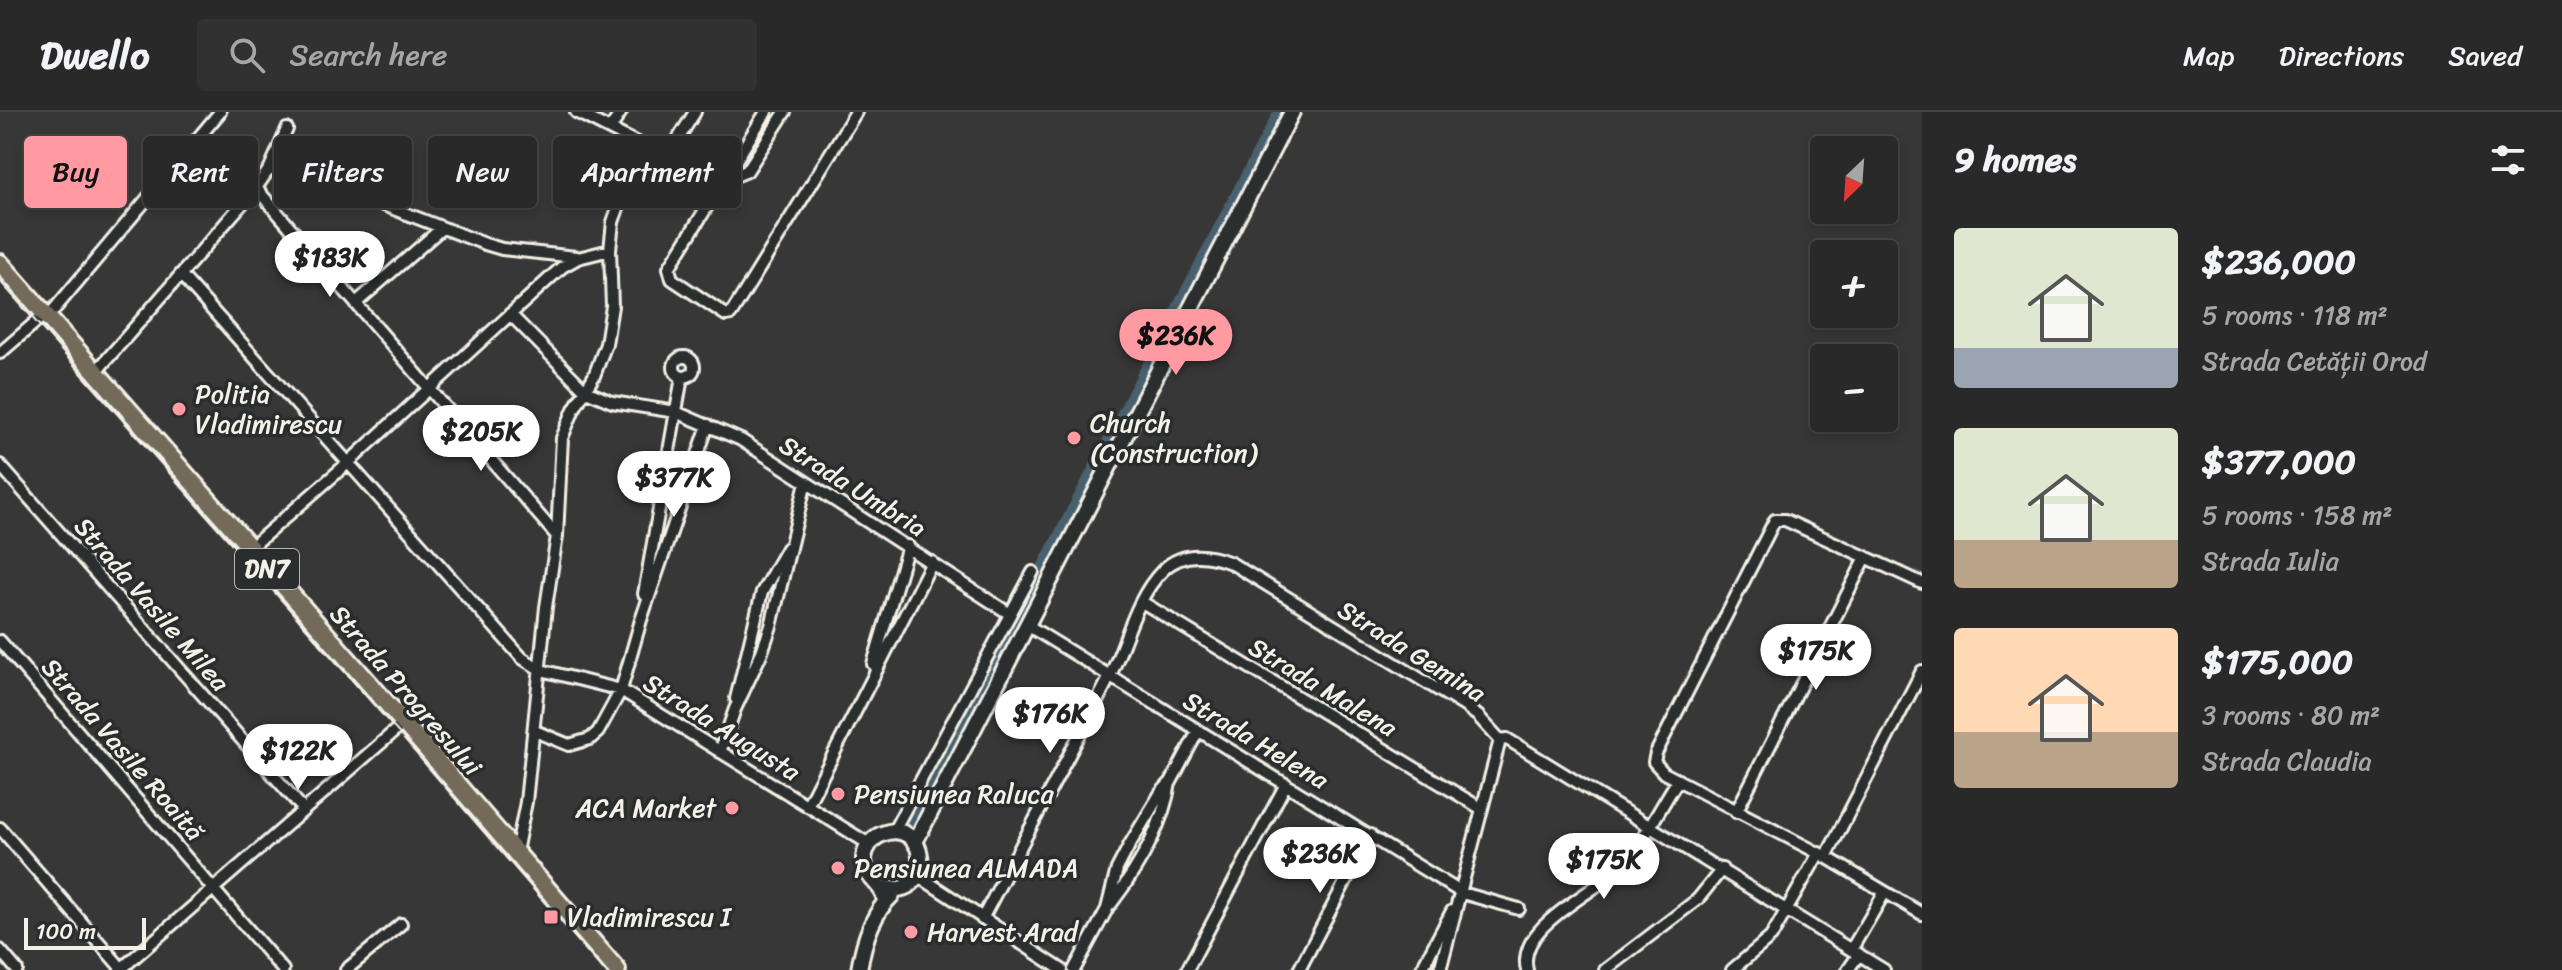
<!DOCTYPE html>
<html lang="en">
<head>
<meta charset="utf-8">
<style>
  body { margin:0; font-family:Sriracha,sans-serif; background:#323131; color:#f1f3f6; height:100vh; display:flex; flex-direction:column; font-size:30px; white-space:nowrap }
  * { box-sizing:border-box; margin:0 }
  p { font-size:26px; color:#a5a6a8 }
  .icon { flex:none; width:44px; height:44px; fill:none; stroke:currentColor; stroke-width:2; stroke-linecap:round; stroke-linejoin:round }
  .map { position:relative; flex:1; overflow:hidden }
  .drawer { display:flex; flex-direction:column; background:#2a2929; width:640px }
  .drawer>* { flex:none }
  .guide { position:absolute; left:24px; top:24px; width:760px; height:72px; display:flex; gap:16px }
  .needle { width:52px; rotate:205deg }
  .controls { position:absolute; left:1810px; top:24px; display:grid; gap:16px }
  .controls a { display:grid; place-items:center; width:88px; height:88px; border-radius:8px; background:#2a2929; box-shadow:0 4px 12px #0003,0 0 0 2px #464546; font-size:40px }
  .scale { position:absolute; left:24px; bottom:20px; width:122px; box-sizing:border-box; padding-left:8px; border:4px solid #f4f1e8; border-top:0; font-size:22px; line-height:28px; white-space:nowrap; color:#f4f1e8; -webkit-text-stroke:6px #2a2d2e; paint-order:stroke }
  .price { position:absolute; translate:-50% -68px; padding:0 18px; border-radius:28px; background:#fff; color:#222; font-size:26px; line-height:52px; filter:drop-shadow(0 2px 4px #0008) }
  .price::after { content:''; position:absolute; left:50%; top:48px; width:24px; height:18px; margin-left:-12px; background:inherit; clip-path:polygon(0 0,100% 0,50% 100%) }
  .price.active { background:#ff9aa2; color:#111 }
  ul { padding:0; list-style:none }
  li { display:flex; align-items:center; gap:24px; height:200px; padding:0 32px }
  li span { display:grid; place-items:center; flex:none; width:224px; height:160px; border-radius:8px; color:#555 }
  li>.icon { margin-inline-start:auto }
  span .icon { width:96px; height:96px; fill:#fffc; stroke-width:1 }
  li b { font-size:34px }
  h2 { display:flex; justify-content:space-between; align-items:center; height:96px; padding:0 32px; font-size:34px }
  .chip { padding:0 28px; border-radius:8px; background:#2a2929; box-shadow:0 4px 12px #0003,0 0 0 2px #464546; font-size:28px; line-height:72px }
  .chip.active { background:#ff9aa2; color:#111 }
  header { display:flex; align-items:center; gap:48px; box-sizing:border-box; height:112px; padding:0 40px; background:#2a2929; border-bottom:2px solid #464546 }
  header strong { font-size:38px }
  nav { display:flex; gap:44px; margin-inline-start:auto; font-size:28px }
  .search { width:560px; height:72px; background:#323131; display:flex; align-items:center; gap:20px; box-sizing:border-box; padding:0 28px; border-radius:8px; color:#a5a6a8; font-size:30px }
  main { display:flex; flex:1; min-height:0 }
  .map>svg:first-child { display:block }
</style>
</head>
<body>
<header>
<strong>Dwello</strong>
<div class="search"><svg class="icon" aria-label="search" viewBox="0 0 24 24"><circle cx="10" cy="10" r="6"/><path d="M15 15l6 6"/></svg>Search here</div>
<nav><a>Map</a><a>Directions</a><a>Saved</a></nav>
</header>
<main>
<div class="map">
<svg width="1922" height="858" viewBox="0 0 1922 858">
  <rect width="100%" height="100%" fill="#383737"/>
  <filter id="ink" filterUnits="userSpaceOnUse"><feTurbulence type="fractalNoise" baseFrequency=".0125" numOctaves="2"/><feDisplacementMap in="SourceGraphic" scale="16" xChannelSelector="R" yChannelSelector="G"/><feConvolveMatrix kernelMatrix="1 2 1 2 8 2 1 2 1" color-interpolation-filters="sRGB"/></filter>
  <g filter="url(#ink)">
    <g fill="none" stroke-linecap="round" stroke-linejoin="round">
      <path stroke="#49616e" stroke-width="9" d="M 905,718 L 1278,0"/>
      <g stroke="#f4f1e8" stroke-width="16">
        <path id="street" d="M 576,0 L 722,74
          M 766,0 L 669,156 L 672,167 L 726,203 L 731,202 L 856,0
          M 610,17 L 621,0
          M 270,56 L 306,72 L 342,77 L 485,132 L 502,137 L 576,145
          M 725,68 L 747,59 L 785,0
          M 256,76 L 557,424
          M 342,77 L 350,57
          M 181,163 L 522,546 L 541,558 L 621,578 L 869,732
          M 356,191 L 442,116
          M 510,202 L 586,279 L 612,290 L 676,300 L 741,328 L 1010,502
          M 47,206 L 220,0
          M 0,241 L 44,203
          M674 255a10 10 0 1 1 20 0a10 10 0 1 1-20 0Z
          M 95,261 L 256,76 L 270,56 L 287,17
          M 0,353 L 303,697
          M 249,437 L 348,351 L 562,155 L 578,146 L 610,138
          M 1922,471 L 1785,408 L 1775,408 L 1656,641 L 1654,650 L 1664,661 L 1826,745 L 1922,802
          M 644,482 L 682,265
          M 1142,490 L 1482,697
          M 1027,513 L 1462,781 L 1519,797
          M 0,529 L 283,858
          M 873,552 L 908,434
          M 736,587 L 762,480 L 787,436
          M 535,619 L 569,633 L 590,627 L 598,620 L 621,578 L 641,508 L 708,313
          M 1500,628 L 1507,627 L 1884,858
          M 720,640 L 735,597 L 762,540 L 771,514 L 806,370
          M 807,694 L 932,450
          M 1736,700 L 1866,445
          M 0,716 L 122,857
          M 893,720 L 1033,460
          M 516,740 L 526,690 L 546,495 L 557,424 L 562,326 L 574,297 L 594,264 L 606,232 L 612,194 L 610,138 L 613,110 L 621,88 L 628,75 L 666,46 L 695,0
          M 1826,745 L 1922,559
          M 917,763 L 1062,858
          M 1111,792 C 1137,758 1163,714 1170,671
          M 982,807 C 1024,728 1067,648 1108,568 C 1126,533 1134,487 1163,458 C 1182,439 1208,442 1231,451 L 1466,595 L 1478,604 L 1500,628
          M 0,838 L 17,858
          M 1851,838 L 1885,780
          M 120,858 L 404,611
          M 346,858 L 401,812
          M 1074,858 L 1107,797 L 1117,757 L 1130,732 L 1160,682 L 1171,670 L 1198,619
          M 1187,858 L 1286,672
          M 1299,858 L 1370,723
          M 1421,858 L 1452,799
          M 1440,858 L 1500,628
          M 1527,858 C 1515,811 1604,778 1628,748 C 1647,723 1661,694 1678,668
          M 1605,858 L 1698,787 L 1722,757
          M 1732,858 L 1771,825 L 1819,741
          M 1848,858 L 1859,842"/>
      </g>
      <g stroke="#f4f1e8" stroke-width="20">
        <path id="secondary" d="M 915,730 L 1292,0
          M 880,775 C 938,792 929,703 882,722 C 872,726 865,736 864,746 C 863,767 884,771 885,790
          M 859,858 C 863,832 872,802 892,783"/>
      </g>
      <g stroke="#f4f1e8" stroke-width="22">
        <path id="primary" d="M 0,151 L 404,611 L 617,858"/>
      </g>
      <use href="#street" stroke="#2a2d2e" stroke-width="10"/>
      <use href="#secondary" stroke="#2a2d2e" stroke-width="14"/>
      <use href="#primary" stroke="#736b5a" stroke-width="16"/>
      <path stroke="#f4f1e8" stroke-width="2" d="M 0,169 L 396,618 L 603,858"/>
    </g>
  </g>
  <g fill="#ff9aa2" stroke="#2a2d2e" stroke-width="3">
    <circle cx="179" cy="297" r="8"/>
    <circle cx="1074" cy="326" r="8"/>
    <circle cx="838" cy="682" r="8"/>
    <circle cx="732" cy="696" r="8"/>
    <circle cx="838" cy="756" r="8"/>
    <rect x="543" y="797" width="16" height="16" rx="4"/>
    <circle cx="911" cy="820" r="8"/>
  </g>
  <g text-anchor="middle" stroke-width="7" stroke-linejoin="round" paint-order="stroke">
    <rect fill="#2a2d2e" stroke="#b7b6b0" stroke-width="2" x="235" y="437" width="64" height="40" rx="6"/>
    <g font-size="24" font-weight="bold" fill="#f4f1e8">
      <text x="267" y="465">DN7</text>
    </g>
    <g font-size="26" fill="#f4f1e8" stroke="#2a2d2e" text-anchor="start">
      <text x="195" y="291">Politia<tspan x="195" dy="30">Vladimirescu</tspan></text>
      <text x="1090" y="320">Church<tspan x="1090" dy="30">(Construction)</tspan></text>
      <text x="854" y="691">Pensiunea Raluca</text>
      <text x="716" y="705" text-anchor="end">ACA Market</text>
      <text x="854" y="765">Pensiunea ALMADA</text>
      <text x="567" y="814">Vladimirescu I</text>
      <text x="927" y="829">Harvest Arad</text>
    </g>
    <g font-size="26" fill="#f4f1e8" stroke="#2a2d2e">
      <text transform="translate(853 374) rotate(32)" y="9">Strada Umbria</text>
      <text transform="translate(152 492) rotate(49)" y="9">Strada Vasile Milea</text>
      <text transform="translate(1412 539) rotate(32)" y="9">Strada Gemina</text>
      <text transform="translate(1323 575) rotate(31)" y="9">Strada Malena</text>
      <text transform="translate(406 578) rotate(49)" y="9">Strada Progresului</text>
      <text transform="translate(722 615) rotate(32)" y="9">Strada Augusta</text>
      <text transform="translate(1256 628) rotate(31)" y="9">Strada Helena</text>
      <text transform="translate(123 637) rotate(49)" y="9">Strada Vasile Roaită</text>
    </g>
  </g>
</svg>
<div class="controls">
<a><svg class="needle" viewBox="-14 -14 28 28"><path d="M0-13l5 13h-10z" fill="#e53935"/><path d="M0 13l5-13h-10z" fill="#a5a6a8"/></svg></a>
<a>+</a>
<a>−</a>
</div>
<div class="scale">100 m</div>
<b class="price" style="left:330px;top:187px">$183K</b>
<b class="price active" style="left:1176px;top:265px">$236K</b>
<b class="price" style="left:481px;top:361px">$205K</b>
<b class="price" style="left:674px;top:407px">$377K</b>
<b class="price" style="left:1816px;top:580px">$175K</b>
<b class="price" style="left:1050px;top:643px">$176K</b>
<b class="price" style="left:298px;top:680px">$122K</b>
<b class="price" style="left:1320px;top:783px">$236K</b>
<b class="price" style="left:1604px;top:789px">$175K</b>
<div class="guide">
<a class="chip active">Buy</a>
<a class="chip">Rent</a>
<a class="chip">Filters</a>
<a class="chip">New</a>
<a class="chip">Apartment</a>
</div>
</div>
<section class="drawer">
<h2>9 homes<svg class="icon" aria-label="filters" viewBox="0 0 24 24"><path d="M4 7h16M4 17h16"/><circle cx="9" cy="7" r="2"/><circle cx="15" cy="17" r="2"/></svg></h2>
<ul>
<li><span style="background:linear-gradient(#dfe7d0 75%,#9aa5b1 0)"><svg class="icon" aria-label="home" viewBox="0 0 24 24"><path d="M3 11l9-7 9 7M6 9v11h12V9"/></svg></span><div><b>$236,000</b><p>5 rooms · 118 m²</p><p>Strada Cetății Orod</p></div></li>
<li><span style="background:linear-gradient(#dfe7d0 70%,#b9a48a 0)"><svg class="icon" aria-label="home" viewBox="0 0 24 24"><path d="M3 11l9-7 9 7M6 9v11h12V9"/></svg></span><div><b>$377,000</b><p>5 rooms · 158 m²</p><p>Strada Iulia</p></div></li>
<li><span style="background:linear-gradient(#ffd9b3 65%,#b9a48a 0)"><svg class="icon" aria-label="home" viewBox="0 0 24 24"><path d="M3 11l9-7 9 7M6 9v11h12V9"/></svg></span><div><b>$175,000</b><p>3 rooms · 80 m²</p><p>Strada Claudia</p></div></li>
</ul>
</section>
</main>
</body>
</html>
